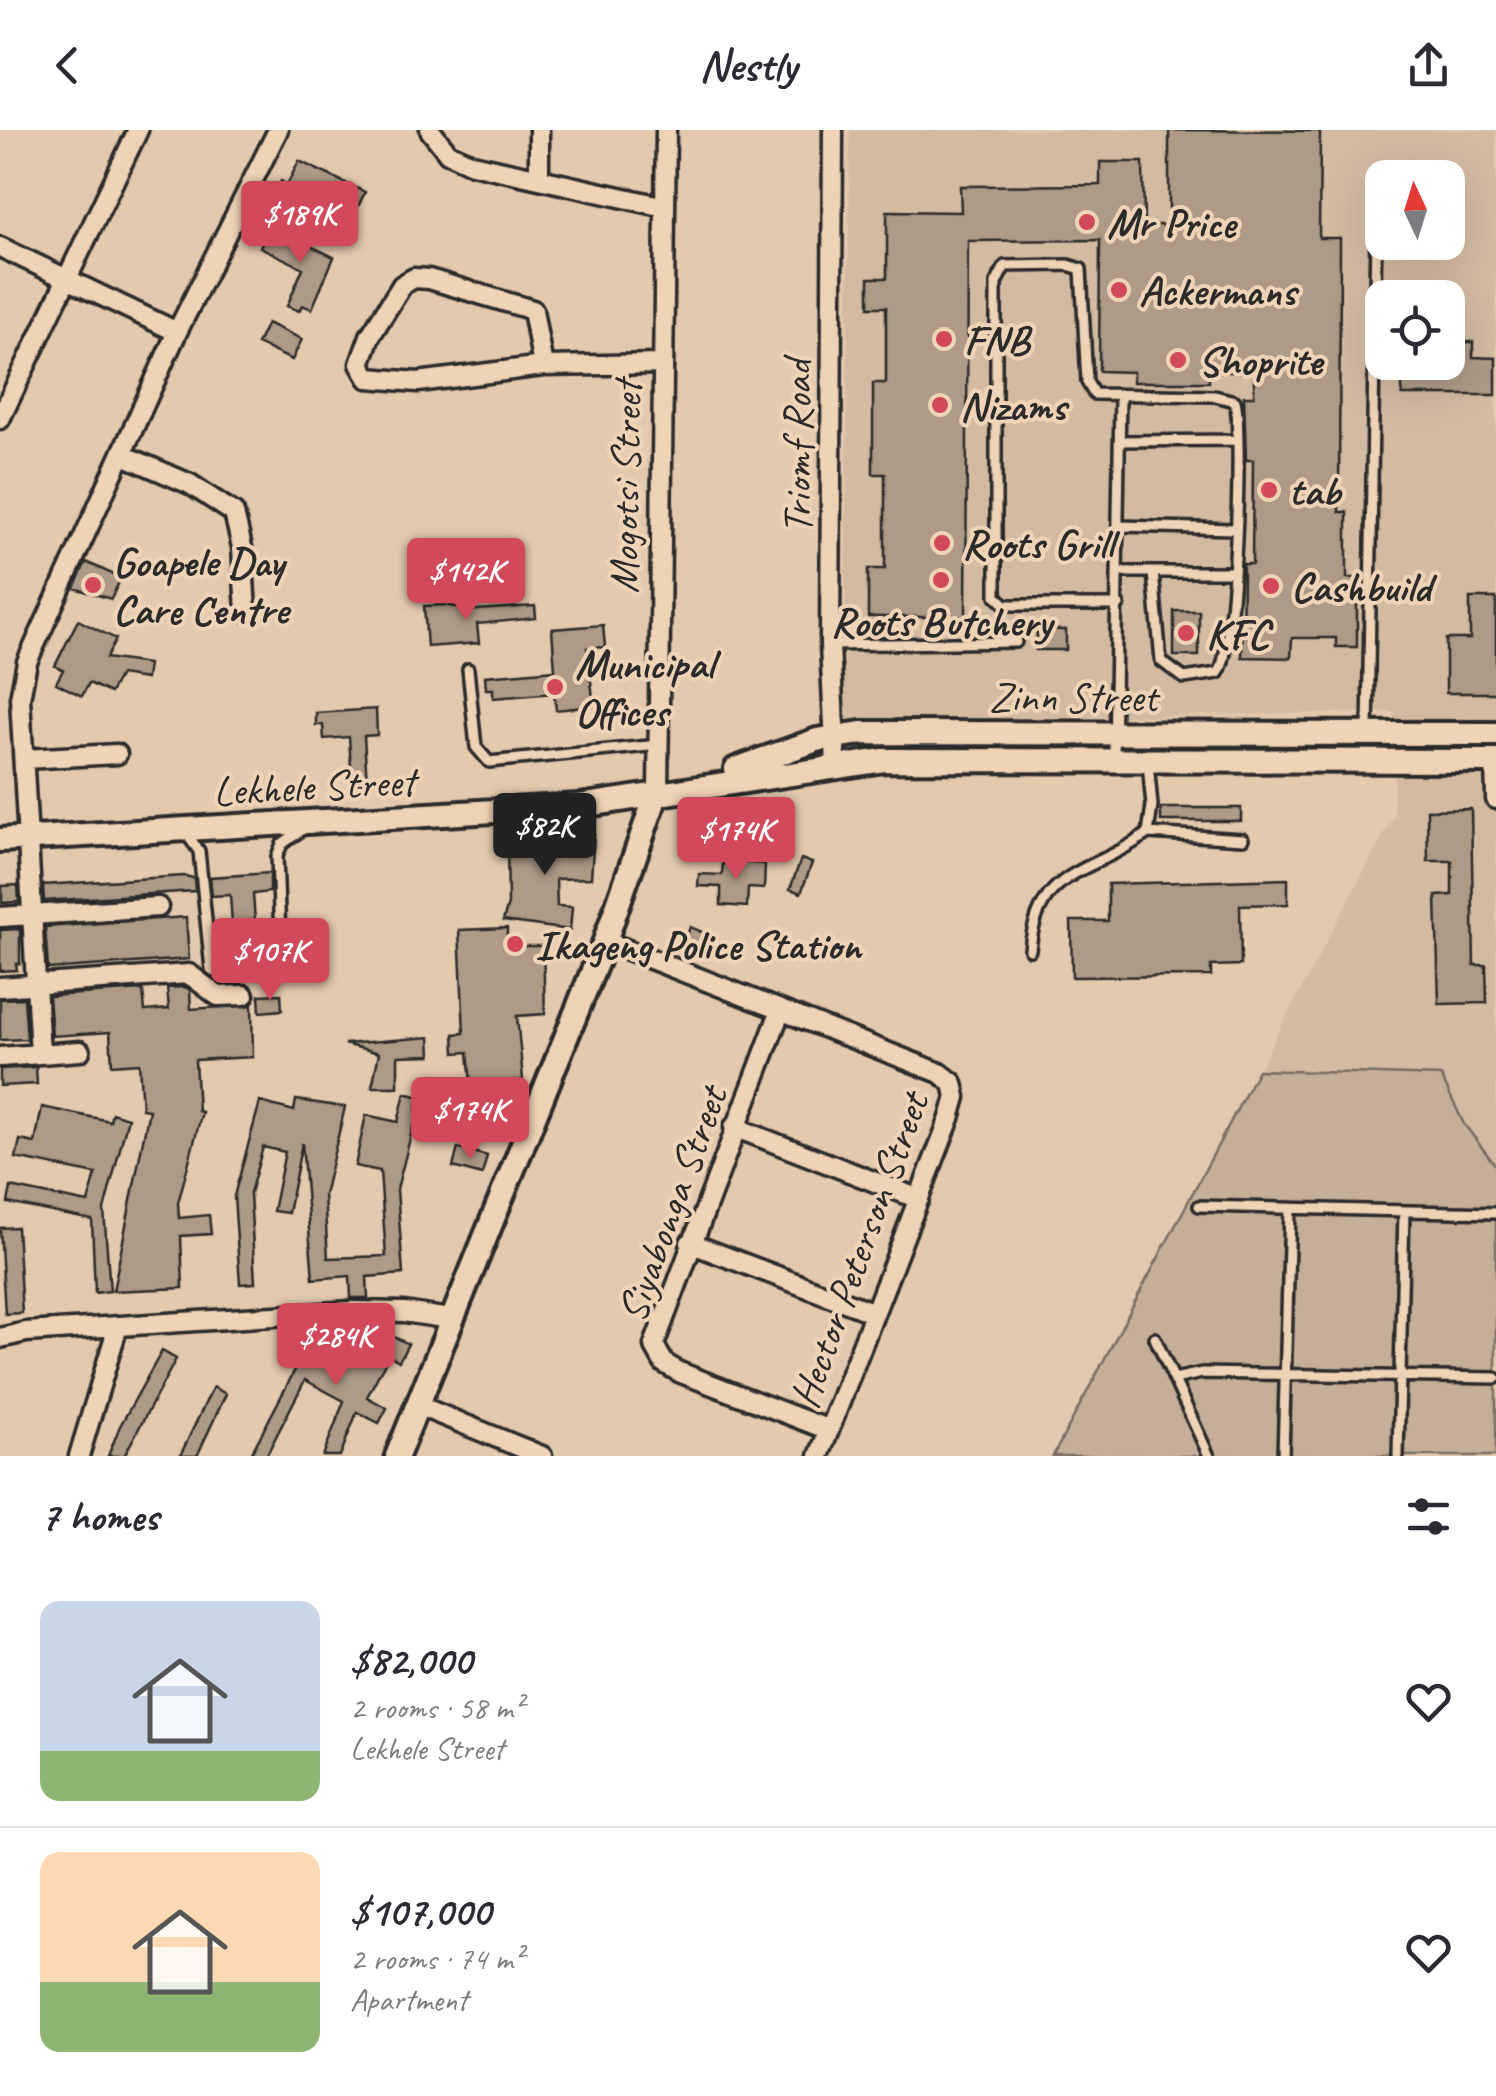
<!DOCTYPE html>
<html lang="en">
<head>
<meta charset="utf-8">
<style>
  body { margin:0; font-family:Caveat,sans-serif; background:#f7f7f7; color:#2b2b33; height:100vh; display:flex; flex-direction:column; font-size:38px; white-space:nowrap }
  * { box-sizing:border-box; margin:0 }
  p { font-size:32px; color:#7c7c81 }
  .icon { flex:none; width:55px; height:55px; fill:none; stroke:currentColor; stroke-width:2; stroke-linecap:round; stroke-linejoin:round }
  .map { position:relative; height:1326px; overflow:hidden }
  .panel { display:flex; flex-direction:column; background:#fff; flex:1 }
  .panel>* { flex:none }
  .needle { width:65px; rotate:356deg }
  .buttons { position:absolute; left:1365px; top:30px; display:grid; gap:20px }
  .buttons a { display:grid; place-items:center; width:100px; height:100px; border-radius:20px; background:#fff; box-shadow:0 10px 40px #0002; font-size:50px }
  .price { position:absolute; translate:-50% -85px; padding:0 22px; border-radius:10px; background:#d1495b; color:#fff; font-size:32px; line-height:65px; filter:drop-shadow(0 2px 5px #0008) }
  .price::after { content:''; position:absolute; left:50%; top:60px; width:30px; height:22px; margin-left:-15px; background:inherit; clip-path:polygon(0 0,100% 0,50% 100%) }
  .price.selected { background:#222; color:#fff }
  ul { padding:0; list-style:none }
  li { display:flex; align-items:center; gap:30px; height:250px; padding:0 40px }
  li+li { border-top:2px solid #e1e1e2 }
  li span { display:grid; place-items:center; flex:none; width:280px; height:200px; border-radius:20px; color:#555 }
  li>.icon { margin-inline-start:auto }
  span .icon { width:120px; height:120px; fill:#fffc; stroke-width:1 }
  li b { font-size:42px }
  h2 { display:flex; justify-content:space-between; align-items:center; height:120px; padding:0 40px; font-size:42px }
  header { display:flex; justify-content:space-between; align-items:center; height:130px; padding:0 40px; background:#fff; font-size:45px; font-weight:600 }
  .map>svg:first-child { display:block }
</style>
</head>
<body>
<header><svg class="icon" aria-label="back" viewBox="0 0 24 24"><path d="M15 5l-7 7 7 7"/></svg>Nestly<svg class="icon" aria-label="share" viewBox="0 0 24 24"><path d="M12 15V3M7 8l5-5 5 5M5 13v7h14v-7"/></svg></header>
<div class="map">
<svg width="1496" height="1326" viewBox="0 0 1496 1326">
  <rect width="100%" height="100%" fill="#e3c9ae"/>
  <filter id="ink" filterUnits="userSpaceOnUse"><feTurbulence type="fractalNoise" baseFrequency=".01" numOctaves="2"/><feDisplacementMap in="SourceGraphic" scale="20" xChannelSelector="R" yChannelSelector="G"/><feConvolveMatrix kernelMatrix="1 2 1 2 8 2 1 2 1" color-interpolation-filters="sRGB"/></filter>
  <g filter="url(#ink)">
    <path fill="#d3bba2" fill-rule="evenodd" d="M 850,0 L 1496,0 L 1496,1036 L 1464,994 L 1441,946 L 1258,940 L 1394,685 L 1394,582 L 844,591 ZM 1382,48 L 1448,48 L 1448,112 L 1382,112 ZM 1382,168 L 1448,168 L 1448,232 L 1382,232 Z"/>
    <path fill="#c4af98" stroke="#786d62" stroke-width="2.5" d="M 1258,940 L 1441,946 L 1464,994 L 1496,1036 L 1496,1326 L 1053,1326 Z"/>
    <path fill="#ad9a87" stroke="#2b2b2b" stroke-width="2.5" d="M 1169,0 L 1320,1 L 1319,108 L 1340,108 L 1339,382 L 1347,382 L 1347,448 L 1357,448 L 1357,517 L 1336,517 L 1336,508 L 1292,508 L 1291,528 L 1242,527 L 1243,434 L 1252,434 L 1253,330 L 1246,330 L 1244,266 L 1254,266 L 1254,242 L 1209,242 L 1209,252 L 1133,252 L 1133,242 L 1099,241 L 1100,110 L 968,111 L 966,487 L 868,487 L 868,439 L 885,439 L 885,344 L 873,344 L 873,253 L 886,253 L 886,177 L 869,177 L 869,148 L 887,148 L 887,81 L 961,82 L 960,56 L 1100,55 L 1100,32 L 1143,32 L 1144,95 L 1169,95 Z
      M 299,31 L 365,62 L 355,83 L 300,57 L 281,95 L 263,86 L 281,51 L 287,55 Z
      M 269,96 L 334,127 L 312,179 L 302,175 L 299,181 L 287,176 L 303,138 L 260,117 Z
      M 267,193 L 302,209 L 292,230 L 257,214 Z
      M 1448,212 L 1473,212 L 1473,227 L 1496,228 L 1496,265 L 1402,265 L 1402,232 L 1448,232 Z
      M 86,432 L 121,448 L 111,469 L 74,458 Z
      M 1470,468 L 1496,468 L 1496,563 L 1446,563 L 1446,509 L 1470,509 Z
      M 443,475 L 476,480 L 535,476 L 536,488 L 477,494 L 479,513 L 427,517 L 424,476 Z
      M 1174,481 L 1199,481 L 1199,526 L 1174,526 Z
      M 78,490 L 116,509 L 106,528 L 148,534 L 146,549 L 120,545 L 110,563 L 89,553 L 82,566 L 56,553 L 63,540 L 55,536 Z
      M 603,495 L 605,517 L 587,518 L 594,576 L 556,580 L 554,563 L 493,568 L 493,559 L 486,559 L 485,546 L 555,540 L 552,499 Z
      M 1037,499 L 1066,500 L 1066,520 L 1036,520 Z
      M 376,579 L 377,605 L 364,606 L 367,653 L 352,654 L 349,607 L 324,609 L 323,595 L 316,595 L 316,583 Z
      M 1161,678 L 1241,678 L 1241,691 L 1161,691 Z
      M 1471,679 L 1474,835 L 1486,835 L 1487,873 L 1439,874 L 1436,766 L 1452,765 L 1452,731 L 1428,731 L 1427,680 Z
      M 594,705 L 591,748 L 556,749 L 557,776 L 572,777 L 570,800 L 503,791 L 508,774 L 507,712 Z
      M 801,729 L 812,733 L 801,763 L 790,759 Z
      M 723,731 L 765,734 L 764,759 L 748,758 L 747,777 L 721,775 L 721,757 L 698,756 L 699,744 L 722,745 Z
      M 270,743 L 270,762 L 253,764 L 255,791 L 269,790 L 271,817 L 222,820 L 220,794 L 232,793 L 230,765 L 212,766 L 210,747 Z
      M 184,746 L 194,748 L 195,761 L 44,771 L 43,755 Z
      M 1288,749 L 1288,774 L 1240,775 L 1241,835 L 1211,836 L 1211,846 L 1072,847 L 1071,791 L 1108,791 L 1108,754 Z
      M 18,755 L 19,772 L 2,773 L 2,756 Z
      M 186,787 L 189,829 L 48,839 L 45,797 Z
      M 690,797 L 709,805 L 703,820 L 684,813 Z
      M 507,798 L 507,816 L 543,816 L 545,884 L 517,886 L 523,950 L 471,954 L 468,922 L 455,923 L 454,904 L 464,903 L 459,800 Z
      M 20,799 L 20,834 L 16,834 L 17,840 L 0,841 L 0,800 Z
      M 185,857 L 190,860 L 191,879 L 252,875 L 253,927 L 195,930 L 198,981 L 202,982 L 178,1073 L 179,1088 L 209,1085 L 211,1104 L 181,1106 L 183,1158 L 113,1161 L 149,980 L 142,979 L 139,933 L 112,935 L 110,902 L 52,906 L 49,866 L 143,860 L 145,881 L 169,879 L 167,858 Z
      M 281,864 L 282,880 L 260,882 L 259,865 Z
      M 24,868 L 27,909 L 0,910 L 0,869 Z
      M 430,907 L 431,925 L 398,926 L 398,957 L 372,957 L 379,923 L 344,914 Z
      M 36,937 L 37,954 L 0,956 L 0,939 Z
      M 405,963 L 420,967 L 416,980 L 448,988 L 444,1004 L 413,997 L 397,1059 L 403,1144 L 367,1147 L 368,1168 L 351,1168 L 350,1146 L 313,1149 L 302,1013 L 288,1083 L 273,1081 L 285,1022 L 263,1017 L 250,1063 L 255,1153 L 240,1154 L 234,1066 L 260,972 L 294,981 L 296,970 L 345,977 L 324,1065 L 328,1128 L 386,1126 L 380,1041 L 355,1036 L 366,985 L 398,992 Z
      M 42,977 L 110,991 L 112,983 L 128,988 L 104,1080 L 110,1161 L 95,1163 L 92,1090 L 8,1073 L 11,1057 L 88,1073 L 96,1044 L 16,1028 L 20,1010 L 35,1013 Z
      M 458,1018 L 487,1026 L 482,1045 L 453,1037 Z
      M 17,1097 L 22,1183 L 5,1184 L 0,1098 Z
      M 385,1202 L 408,1214 L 399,1231 L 389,1225 L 367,1267 L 387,1278 L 379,1293 L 357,1282 L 340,1326 L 323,1326 L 344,1271 L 305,1250 L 266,1326 L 250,1326 L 309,1213 L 335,1228 L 346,1208 L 374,1223 Z
      M 162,1221 L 176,1229 L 124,1326 L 108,1326 L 120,1296 Z
      M 213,1257 L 226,1264 L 197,1326 L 180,1326 Z"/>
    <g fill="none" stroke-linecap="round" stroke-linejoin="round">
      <g stroke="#2b2b2b" stroke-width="16">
        <path id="lane" d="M 1120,311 L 1236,310
          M 1119,396 L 1235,399
          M 1119,442 L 1233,442
          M 1119,475 L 1006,475 L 996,466 L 996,153 L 1005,136 L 1068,135 L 1081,139 L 1087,252 L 1094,264 L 1215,266 L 1235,271 C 1243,301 1235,526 1218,543 L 1184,548 L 1161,531 L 1153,442
          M 830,515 L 1016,512
          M 468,539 L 476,617 L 489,632 L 659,615
          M 1368,602 L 1376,101
          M 1114,628 L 1120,267
          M 185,702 L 199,721 L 211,839 L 215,842 L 275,842 L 281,834 L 277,726 L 282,714 L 303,699
          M 1148,703 L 1243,709
          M 1030,820 C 1037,736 1094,744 1148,703 L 1152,676 L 1148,632
          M 1199,1076 L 1496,1083
          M 1155,1208 L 1209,1326
          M 1174,1249 L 1202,1243 L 1496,1248
          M 1283,1326 L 1290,1079
          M 1398,1326 L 1404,1081"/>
      </g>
      <g stroke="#2b2b2b" stroke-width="25">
        <path id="street" d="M 430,0 L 448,23 L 472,34 L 665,77
          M 833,0 L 830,515 L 836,635
          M 539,48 L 539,0
          M 0,117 L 177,202
          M 543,236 L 533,180 L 429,149 L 414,148 L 402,155 L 370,206 L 360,234 L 368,248 L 418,252 L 543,236 L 663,234
          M 0,289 L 138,0
          M 123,325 L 190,354 L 234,383 L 242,417 L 246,481
          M 24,629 L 117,624
          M 1495,631 L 1496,669
          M 658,660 L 666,0
          M 0,787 L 158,777
          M 605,811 L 940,943 L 953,953 L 956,967 L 950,988 L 819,1326
          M 0,857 L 189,844 L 218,866 L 244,865
          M 780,882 L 654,1215 L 664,1233 L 679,1242 L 829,1300
          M 40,924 L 20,568 L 27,532 L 177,202 L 278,0
          M 0,927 L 80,921
          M 734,997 L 919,1069
          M 690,1113 L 874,1183
          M 0,1208 L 26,1202 L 351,1181 L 404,1182 L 450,1189
          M 417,1275 L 542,1326
          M 79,1326 L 118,1196"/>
      </g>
      <g stroke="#2b2b2b" stroke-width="30">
        <path id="secondary" d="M 736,639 L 817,610 L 861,603 L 1496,604
          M 0,710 L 580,676 L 884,630 L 1496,631
          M 397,1326 L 605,811 L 658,660"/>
      </g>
      <use href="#lane" stroke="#efd3b6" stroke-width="9"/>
      <use href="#street" stroke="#efd3b6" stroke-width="18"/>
      <use href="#secondary" stroke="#efd3b6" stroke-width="22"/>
    </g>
  </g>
  <g fill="#d1495b" stroke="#efd3b6" stroke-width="4">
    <circle cx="1087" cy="92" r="10"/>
    <circle cx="1119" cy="160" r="10"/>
    <circle cx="944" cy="209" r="10"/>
    <circle cx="1178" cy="230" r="10"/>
    <circle cx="940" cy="275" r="10"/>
    <circle cx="1269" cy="360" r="10"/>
    <circle cx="942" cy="413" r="10"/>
    <circle cx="941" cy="450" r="10"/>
    <circle cx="93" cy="455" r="10"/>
    <circle cx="1271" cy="456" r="10"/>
    <circle cx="1186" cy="503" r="10"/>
    <circle cx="555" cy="557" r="10"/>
    <circle cx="515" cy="814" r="10"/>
  </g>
  <g text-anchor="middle" stroke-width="8" stroke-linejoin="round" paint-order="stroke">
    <g font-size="42" font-weight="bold" fill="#2b2b2b" stroke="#efd3b6" text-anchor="start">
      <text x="1107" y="107">Mr Price</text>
      <text x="1139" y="175">Ackermans</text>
      <text x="964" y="224">FNB</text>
      <text x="1198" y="245">Shoprite</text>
      <text x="960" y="290">Nizams</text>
      <text x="1289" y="375">tab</text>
      <text x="962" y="428">Roots Grill</text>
      <text x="113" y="446">Goapele Day<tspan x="113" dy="48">Care Centre</tspan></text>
      <text x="1291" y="471">Cashbuild</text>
      <text x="941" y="506" text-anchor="middle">Roots Butchery</text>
      <text x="1206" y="518">KFC</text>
      <text x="575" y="548">Municipal<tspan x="575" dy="48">Offices</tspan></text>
      <text x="535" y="829">Ikageng Police Station</text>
    </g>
    <g font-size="42" fill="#2b2b2b" stroke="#efd3b6">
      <text transform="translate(796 317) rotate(-90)" y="15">Triomf Road</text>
      <text transform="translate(624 357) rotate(-89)" y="15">Mogotsi Street</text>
      <text x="1073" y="581">Zinn Street</text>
      <text transform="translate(314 655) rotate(-3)" y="15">Lekhele Street</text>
      <text transform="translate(671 1074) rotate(-70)" y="15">Siyabonga Street</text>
      <text transform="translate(858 1120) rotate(-70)" y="15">Hector Peterson Street</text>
    </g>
  </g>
</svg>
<div class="buttons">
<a><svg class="needle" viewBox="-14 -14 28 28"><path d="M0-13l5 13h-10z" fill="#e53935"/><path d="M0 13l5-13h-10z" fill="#7c7c81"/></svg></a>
<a><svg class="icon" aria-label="locate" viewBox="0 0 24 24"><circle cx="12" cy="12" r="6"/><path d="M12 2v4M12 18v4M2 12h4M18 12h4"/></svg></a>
</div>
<b class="price" style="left:300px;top:136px">$189K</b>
<b class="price" style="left:466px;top:493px">$142K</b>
<b class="price selected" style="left:545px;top:748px">$82K</b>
<b class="price" style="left:736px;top:752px">$174K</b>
<b class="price" style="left:270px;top:873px">$107K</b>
<b class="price" style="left:470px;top:1032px">$174K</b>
<b class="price" style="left:336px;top:1258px">$284K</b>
</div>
<section class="panel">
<h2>7 homes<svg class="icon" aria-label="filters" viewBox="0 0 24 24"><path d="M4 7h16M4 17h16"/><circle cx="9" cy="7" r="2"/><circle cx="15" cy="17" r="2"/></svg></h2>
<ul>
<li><span style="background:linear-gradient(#c9d6e8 75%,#8fb573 0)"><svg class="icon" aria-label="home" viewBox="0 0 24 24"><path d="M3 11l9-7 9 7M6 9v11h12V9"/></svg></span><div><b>$82,000</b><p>2 rooms · 58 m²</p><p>Lekhele Street</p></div><svg class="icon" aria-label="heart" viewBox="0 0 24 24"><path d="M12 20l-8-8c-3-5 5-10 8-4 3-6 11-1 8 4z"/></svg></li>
<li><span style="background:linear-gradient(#ffd9b3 65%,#8fb573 0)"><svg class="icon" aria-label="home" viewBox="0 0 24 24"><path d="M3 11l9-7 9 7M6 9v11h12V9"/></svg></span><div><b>$107,000</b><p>2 rooms · 74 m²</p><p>Apartment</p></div><svg class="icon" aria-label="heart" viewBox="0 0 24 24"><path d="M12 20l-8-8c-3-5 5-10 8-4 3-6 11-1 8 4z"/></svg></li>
</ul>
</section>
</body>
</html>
